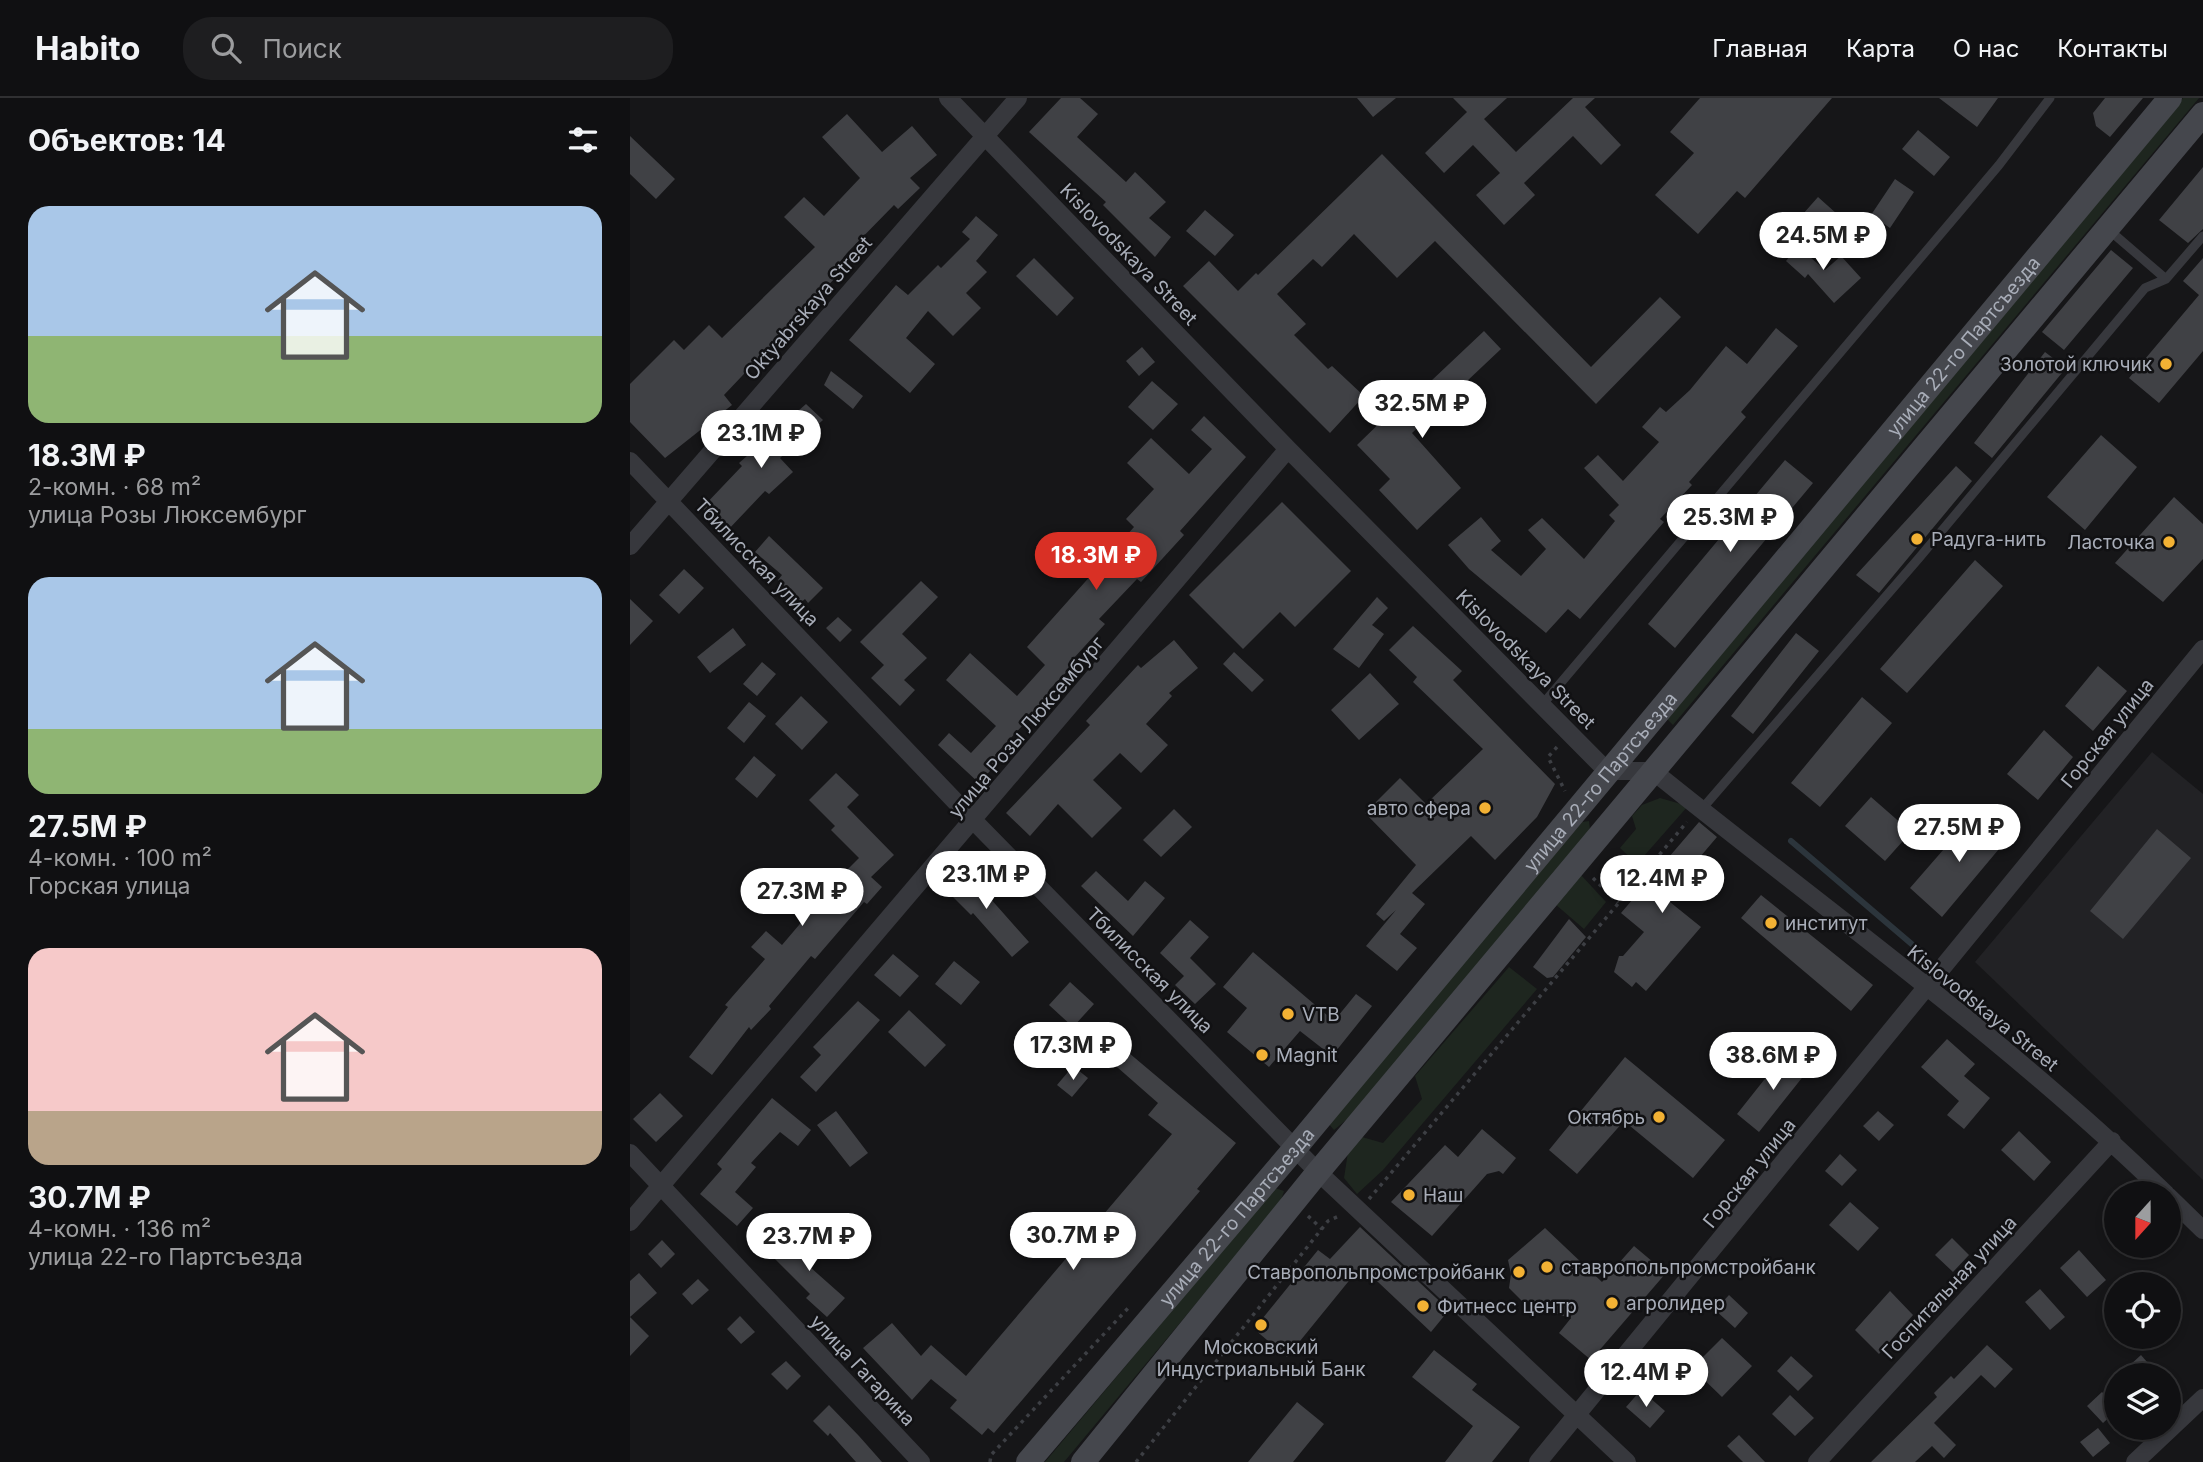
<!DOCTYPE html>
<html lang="ru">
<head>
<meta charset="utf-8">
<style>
  body { margin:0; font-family:Inter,sans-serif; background:#1e1e20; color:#f1f3f6; height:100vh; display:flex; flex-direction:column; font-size:26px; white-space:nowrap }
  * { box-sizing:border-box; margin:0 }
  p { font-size:23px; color:#9c9d9f }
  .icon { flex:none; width:38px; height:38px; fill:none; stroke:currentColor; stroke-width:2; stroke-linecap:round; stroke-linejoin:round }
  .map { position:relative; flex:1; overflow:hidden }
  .panel { display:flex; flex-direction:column; background:#101012; width:630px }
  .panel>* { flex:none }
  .needle { width:46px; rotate:201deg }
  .tools { position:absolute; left:1474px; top:1083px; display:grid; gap:14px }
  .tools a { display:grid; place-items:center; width:77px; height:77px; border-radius:50%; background:#101012; box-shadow:0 4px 10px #0003,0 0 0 2px #303032; font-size:35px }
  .price { position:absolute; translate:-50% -60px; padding:0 16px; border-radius:24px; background:#fff; color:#222; font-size:23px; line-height:46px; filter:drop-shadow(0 2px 4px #0008) }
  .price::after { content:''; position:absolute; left:50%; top:42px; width:21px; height:16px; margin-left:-10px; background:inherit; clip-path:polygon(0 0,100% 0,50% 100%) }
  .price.current { background:#d93025; color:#fff }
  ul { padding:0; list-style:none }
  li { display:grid; align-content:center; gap:14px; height:371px; padding:0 28px }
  li span { display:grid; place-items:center; height:217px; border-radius:21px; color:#555 }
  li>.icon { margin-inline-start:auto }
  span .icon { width:126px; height:126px; fill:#fffc; stroke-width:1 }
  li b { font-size:30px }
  h2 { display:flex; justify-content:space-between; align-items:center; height:84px; padding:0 28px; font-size:30px }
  header { display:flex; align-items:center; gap:42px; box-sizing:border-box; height:98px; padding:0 35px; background:#101012; border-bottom:2px solid #303032 }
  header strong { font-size:33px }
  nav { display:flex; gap:38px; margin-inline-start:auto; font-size:24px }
  .search { width:490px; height:63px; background:#1e1e20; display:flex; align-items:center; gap:18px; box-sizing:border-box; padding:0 24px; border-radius:28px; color:#9c9d9f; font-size:26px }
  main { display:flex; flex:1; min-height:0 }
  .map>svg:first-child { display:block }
</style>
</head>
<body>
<header>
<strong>Habito</strong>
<div class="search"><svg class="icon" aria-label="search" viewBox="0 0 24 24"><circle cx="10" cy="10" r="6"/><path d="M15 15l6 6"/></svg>Поиск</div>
<nav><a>Главная</a><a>Карта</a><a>О нас</a><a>Контакты</a></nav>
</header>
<main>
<section class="panel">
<h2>Объектов: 14<svg class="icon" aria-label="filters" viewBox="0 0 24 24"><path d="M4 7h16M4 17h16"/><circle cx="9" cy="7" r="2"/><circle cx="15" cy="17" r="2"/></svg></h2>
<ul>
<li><span style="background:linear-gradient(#a9c7e8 60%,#8fb573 0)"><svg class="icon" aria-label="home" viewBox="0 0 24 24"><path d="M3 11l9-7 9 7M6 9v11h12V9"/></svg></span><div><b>18.3M ₽</b><p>2-комн. · 68 m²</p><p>улица Розы Люксембург</p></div></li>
<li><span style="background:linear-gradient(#a9c7e8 70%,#8fb573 0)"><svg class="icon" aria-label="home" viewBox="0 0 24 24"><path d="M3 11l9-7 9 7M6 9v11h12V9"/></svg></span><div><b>27.5M ₽</b><p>4-комн. · 100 m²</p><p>Горская улица</p></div></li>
<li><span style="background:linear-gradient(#f6c9c9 75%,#b9a48a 0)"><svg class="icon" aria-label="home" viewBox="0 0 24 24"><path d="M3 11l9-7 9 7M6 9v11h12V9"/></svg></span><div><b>30.7M ₽</b><p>4-комн. · 136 m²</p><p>улица 22-го Партсъезда</p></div></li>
</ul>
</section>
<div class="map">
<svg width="1573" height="1364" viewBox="0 0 1573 1364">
  <rect width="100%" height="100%" fill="#161618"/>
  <path fill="#222225" d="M 1522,654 L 1573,696 L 1573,1082 L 1345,864 Z"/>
  <path fill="#1e261f" d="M 1553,0 L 1569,0 L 1043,627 L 1034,618 Z
    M 1030,700 L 1058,708 L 1007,766 L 990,750 L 1006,731 L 1002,718 L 1012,707 Z
    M 959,723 L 960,732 L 721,1018 L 704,1032 L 698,1025 L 952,724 Z
    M 951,777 L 976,804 L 954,831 L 925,806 Z
    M 879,869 L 907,891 L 753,1072 L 727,1096 L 714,1080 L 718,1054 L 732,1039 L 753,1045 L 792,1001 L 785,978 Z
    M 645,1090 L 654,1093 L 650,1105 L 434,1364 L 415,1364 Z"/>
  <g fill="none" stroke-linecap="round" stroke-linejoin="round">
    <path stroke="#2c353c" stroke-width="6" d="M 1161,743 L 1291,854"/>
  </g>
  <path fill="#404145" d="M 431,0 L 450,0 L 468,16 L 447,39 L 496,84 L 505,74 L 536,104 L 519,120 L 541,139 L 525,159 L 473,107 L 476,104 L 399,34 Z
    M 727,0 L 766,0 L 743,19 Z
    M 823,0 L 877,0 L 854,21 L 886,54 L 943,0 L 965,0 L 955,9 L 991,47 L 971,67 L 943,38 L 894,85 L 905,97 L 874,127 L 846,97 L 870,75 L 843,47 L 814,75 L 795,55 L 837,14 Z
    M 1070,0 L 1202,0 L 1115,100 L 1107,93 L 1068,136 L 1025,97 L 1064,55 L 1040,34 Z
    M 1309,0 L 1368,0 L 1347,29 Z
    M 1475,0 L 1513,0 L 1480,39 L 1466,28 L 1463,15 Z
    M 217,16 L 252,54 L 282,28 L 307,57 L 280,80 L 290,90 L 268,111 L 264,107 L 217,155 L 202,174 L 206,179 L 94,297 L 102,307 L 35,360 L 0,324 L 0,286 L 44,242 L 54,252 L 79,227 L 92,240 L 185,149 L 154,119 L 174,99 L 194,118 L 230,80 L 192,39 Z
    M 1288,32 L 1320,59 L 1304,78 L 1272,51 Z
    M 0,38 L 45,81 L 26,101 L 0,76 Z
    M 752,56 L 961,269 L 1030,199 L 1051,219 L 966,306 L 805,143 L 767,180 L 724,136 L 692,169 L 683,161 L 647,196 L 676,226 L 664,237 L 698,271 L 702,268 L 734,298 L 700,335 L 553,188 L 579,163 L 608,193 L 626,175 L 628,177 Z
    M 1573,69 L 1573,131 L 1558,145 L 1529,122 Z
    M 1265,81 L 1284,94 L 1260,130 L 1241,117 Z
    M 1188,99 L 1207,116 L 1177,150 L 1158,133 Z
    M 575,112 L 604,137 L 585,158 L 556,133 Z
    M 346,118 L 368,137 L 346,163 L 357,174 L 336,195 L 351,210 L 323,238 L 298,213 L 276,240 L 305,266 L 280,295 L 219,242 L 266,187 L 278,197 L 308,167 L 311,170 L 340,141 L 332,134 Z
    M 1158,140 L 1195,172 L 1211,158 L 1231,180 L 1204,205 L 1178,176 L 1175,180 L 1156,163 L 1160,158 L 1151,147 Z
    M 1481,152 L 1503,170 L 1434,252 L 1412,234 Z
    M 404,160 L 444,200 L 427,218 L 386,178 Z
    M 1573,160 L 1573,253 L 1529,305 L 1499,280 L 1569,197 L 1553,183 Z
    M 1146,230 L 1168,248 L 1111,314 L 1116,319 L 1059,384 L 1062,387 L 1030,421 L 1034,424 L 950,521 L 938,511 L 916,535 L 839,471 L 818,447 L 851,419 L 871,443 L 861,452 L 891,478 L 916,451 L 898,432 L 912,420 L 954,461 L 985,423 L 979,417 L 989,407 L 954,370 L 968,357 L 993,383 L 1029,344 L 1012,329 L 1030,309 L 1036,314 L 1060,292 L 1096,248 L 1117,266 Z
    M 854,233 L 871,251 L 782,335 L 831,390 L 787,432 L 749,392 L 760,381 L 727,347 L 762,313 L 765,317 Z
    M 512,249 L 525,264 L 509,278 L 496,263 Z
    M 1415,254 L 1436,270 L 1362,360 L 1344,345 Z
    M 201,273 L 233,298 L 223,311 L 194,287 Z
    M 522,283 L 548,306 L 523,332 L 498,309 Z
    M 176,306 L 193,322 L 150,360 L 163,374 L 139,396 L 135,393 L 97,433 L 72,410 L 112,368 L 109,365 Z
    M 574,318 L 616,359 L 550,433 L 554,437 L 511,484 L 507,481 L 469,521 L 475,526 L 443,561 L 446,564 L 419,592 L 421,594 L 405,614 L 365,657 L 370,662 L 349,685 L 308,647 L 319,635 L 341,655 L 366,628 L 316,582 L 340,555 L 387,598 L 415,567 L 397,549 L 504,429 L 496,421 L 524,391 L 497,365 L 521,340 L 559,376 L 582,351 L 561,332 Z
    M 1471,337 L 1507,369 L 1455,432 L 1417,399 Z
    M 1155,362 L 1183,385 L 1045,550 L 1018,526 Z
    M 1326,368 L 1342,383 L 1249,495 L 1226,477 Z
    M 1544,399 L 1573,426 L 1573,461 L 1533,504 L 1485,465 Z
    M 652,404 L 721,473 L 665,529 L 650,514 L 613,551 L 559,497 Z
    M 139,438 L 193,490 L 178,505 L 175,501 L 170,505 L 148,482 L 152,477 L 125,454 Z
    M 1345,462 L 1373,488 L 1277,595 L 1250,571 Z
    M 54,471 L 74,490 L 49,516 L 29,497 Z
    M 291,483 L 308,499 L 272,536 L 297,560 L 274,582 L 285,592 L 270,608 L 241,580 L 254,567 L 230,544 Z
    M 747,499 L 758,510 L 742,527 L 754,536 L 729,570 L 703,551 Z
    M 0,501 L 23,523 L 0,547 Z
    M 208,519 L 222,532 L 210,544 L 196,530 Z
    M 783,528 L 832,573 L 823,582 L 925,686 L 907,719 L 865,762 L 841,738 L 782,795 L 795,806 L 770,836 L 787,850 L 767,873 L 736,848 L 766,812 L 754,823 L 746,816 L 786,767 L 735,715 L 770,680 L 796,706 L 853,651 L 783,584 L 787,579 L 759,552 Z
    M 103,530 L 116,547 L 80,575 L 67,559 Z
    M 1166,535 L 1189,553 L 1123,636 L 1101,618 Z
    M 544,542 L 568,570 L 539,595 L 542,598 L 516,626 L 538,647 L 511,675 L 490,655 L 463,682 L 492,710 L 462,740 L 428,706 L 400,738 L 376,715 L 460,627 L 456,623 L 508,567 L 511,570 Z
    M 604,554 L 634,582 L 622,594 L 593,566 Z
    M 132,564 L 146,576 L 127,598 L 113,586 Z
    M 1468,568 L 1497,593 L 1463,633 L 1435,608 Z
    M 740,575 L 769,606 L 729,642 L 701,612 Z
    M 171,598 L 198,624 L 172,652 L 145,626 Z
    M 1232,599 L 1262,625 L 1190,709 L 1161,685 Z
    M 119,604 L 136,618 L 114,645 L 97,630 Z
    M 1414,632 L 1443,659 L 1408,702 L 1377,676 Z
    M 124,658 L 146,677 L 127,700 L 105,681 Z
    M 206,675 L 229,697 L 217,709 L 264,757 L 241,779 L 252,789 L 237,806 L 234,804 L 185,861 L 181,858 L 139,908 L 141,911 L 121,932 L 119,929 L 82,977 L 59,959 L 98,909 L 95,907 L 135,861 L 121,849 L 136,833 L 152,847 L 186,807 L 184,805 L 229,760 L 201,732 L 205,728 L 179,702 Z
    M 1241,699 L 1281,734 L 1255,763 L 1215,728 Z
    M 544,711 L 562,729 L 531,759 L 513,742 Z
    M 1347,713 L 1379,739 L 1312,819 L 1280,790 Z
    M 1069,724 L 1087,739 L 1035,800 L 1071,829 L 1016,893 L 1006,884 L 1002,889 L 984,874 L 989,858 L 993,858 L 1014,834 L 991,815 Z
    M 1527,731 L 1561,760 L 1493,841 L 1460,813 Z
    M 337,769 L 363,796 L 359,799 L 399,844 L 382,859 L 343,815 L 341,817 L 315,791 Z
    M 466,773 L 498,803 L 515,783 L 535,800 L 503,838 L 451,788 Z
    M 1131,797 L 1243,887 L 1221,913 L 1111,820 Z
    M 939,821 L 956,839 L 923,879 L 917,880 L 903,869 Z
    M 560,822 L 579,839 L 560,860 L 586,886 L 565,906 L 545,887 L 554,878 L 530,855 Z
    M 623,854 L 704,923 L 726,896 L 742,908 L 702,958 L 670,933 L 639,969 L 597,934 L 617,910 L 593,889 Z
    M 263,856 L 289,878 L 270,899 L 244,877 Z
    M 324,863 L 350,884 L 331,907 L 305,886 Z
    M 440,884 L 464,906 L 443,929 L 419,907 Z
    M 228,903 L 250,922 L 186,994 L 170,979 L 191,957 L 183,949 Z
    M 279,912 L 316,947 L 295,969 L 258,934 Z
    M 1317,941 L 1345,966 L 1334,978 L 1360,1000 L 1334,1031 L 1317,1017 L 1329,1003 L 1291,969 Z
    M 1157,953 L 1179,971 L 1129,1034 L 1107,1016 Z
    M 499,955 L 606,1045 L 567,1091 L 570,1093 L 364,1335 L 358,1330 L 352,1337 L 320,1310 L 327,1302 L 301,1281 L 282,1302 L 233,1250 L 262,1225 L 291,1258 L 301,1247 L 336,1278 L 542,1036 L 518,1017 L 528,1005 L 487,969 Z
    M 995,959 L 1095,1042 L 1063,1080 L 994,1023 L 947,1076 L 919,1052 Z
    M 443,968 L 458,980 L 442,999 L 427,987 Z
    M 30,995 L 53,1018 L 26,1044 L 3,1021 Z
    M 142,1000 L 181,1032 L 168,1048 L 150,1034 L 121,1065 L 126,1069 L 105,1094 L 123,1110 L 107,1128 L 70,1096 L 92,1071 L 87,1066 Z
    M 206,1013 L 238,1055 L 220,1069 L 187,1027 Z
    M 1248,1013 L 1264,1027 L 1249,1043 L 1233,1028 Z
    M 852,1031 L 886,1060 L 873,1076 L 869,1073 L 857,1076 L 802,1138 L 761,1104 L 815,1047 L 828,1059 Z
    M 1389,1033 L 1421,1064 L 1404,1083 L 1371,1052 Z
    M 1210,1056 L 1227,1072 L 1212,1088 L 1195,1073 Z
    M 1220,1104 L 1249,1130 L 1228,1153 L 1199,1127 Z
    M 730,1129 L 819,1212 L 801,1234 L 731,1168 L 657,1259 L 624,1231 L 688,1152 L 700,1161 Z
    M 915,1130 L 972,1184 L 1004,1148 L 1036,1175 L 961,1262 L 929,1235 L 941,1220 L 896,1207 L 879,1190 L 881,1176 L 878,1162 Z
    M 170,1133 L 193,1156 L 180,1169 L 215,1200 L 197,1219 L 176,1200 L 180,1196 L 144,1160 Z
    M 1322,1140 L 1339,1157 L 1323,1174 L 1305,1157 Z
    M 32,1142 L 45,1156 L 31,1170 L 18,1156 Z
    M 1449,1152 L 1476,1182 L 1457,1199 L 1430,1170 Z
    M 9,1175 L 27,1195 L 0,1219 L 19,1238 L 0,1258 L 0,1183 Z
    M 68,1181 L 79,1192 L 62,1207 L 52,1196 Z
    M 1410,1191 L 1435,1219 L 1420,1232 L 1395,1204 Z
    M 1260,1193 L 1283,1217 L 1249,1256 L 1225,1232 Z
    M 1099,1197 L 1118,1215 L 1105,1230 L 1085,1212 Z
    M 110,1218 L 125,1234 L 111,1246 L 97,1231 Z
    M 1092,1240 L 1122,1268 L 1092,1299 L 1062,1270 Z
    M 1357,1247 L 1383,1271 L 1365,1290 L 1351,1277 L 1304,1325 L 1326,1347 L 1314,1360 L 1302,1348 L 1285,1364 L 1241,1364 L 1307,1299 L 1304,1295 L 1321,1278 L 1324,1281 Z
    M 804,1252 L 847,1286 L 842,1292 L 890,1329 L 862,1364 L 815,1364 L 843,1328 L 782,1279 Z
    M 1511,1257 L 1529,1278 L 1488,1278 Z
    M 1161,1258 L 1183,1278 L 1168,1293 L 1147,1273 Z
    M 156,1263 L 171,1278 L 157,1292 L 141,1276 Z
    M 1011,1292 L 1035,1313 L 1020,1330 L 996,1309 Z
    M 1472,1294 L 1486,1308 L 1486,1313 L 1473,1325 L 1457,1308 Z
    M 1160,1297 L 1184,1320 L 1165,1338 L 1142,1316 Z
    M 667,1304 L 694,1326 L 663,1364 L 618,1364 Z
    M 199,1307 L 229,1338 L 252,1364 L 226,1364 L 200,1335 L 198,1338 L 183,1323 Z
    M 1468,1330 L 1480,1345 L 1463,1359 L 1450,1344 Z
    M 1109,1337 L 1135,1364 L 1113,1364 L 1097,1348 Z"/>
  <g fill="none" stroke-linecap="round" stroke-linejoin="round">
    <path stroke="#3d3f44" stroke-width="3.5" stroke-dasharray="3.5 5" stroke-linecap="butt" d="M 927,649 L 918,659 L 935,693
      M 963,780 L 988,805
      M 739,1101 L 1057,724
      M 678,1118 L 692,1131
      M 360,1364 L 361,1357 L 501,1207
      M 506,1364 L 698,1123 L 709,1118"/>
    <path stroke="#37383d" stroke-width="9" d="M 1479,132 L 1536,181
      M 912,607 L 1369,67 L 1420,0
      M 1071,712 L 1289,460 L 1515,190 L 1536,181 L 1573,138"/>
    <path stroke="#37383d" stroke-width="18" d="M 318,0 L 658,351 L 977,673 L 1023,673 C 1195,812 1377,941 1536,1096
      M 0,363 L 344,723 L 688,1074 L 997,1364
      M 0,448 L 388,0
      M 0,1055 L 291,1364
      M 1538,1098 L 1573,1132
      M 0,1124 L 658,351
      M 908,1364 L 1573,551
      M 1187,1364 L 1482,1043
      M 1505,1364 L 1573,1300"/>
    <g stroke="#45474d" stroke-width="24">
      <path id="s1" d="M 398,1364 L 666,1049 L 1540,0"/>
      <path d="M 453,1364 L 688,1074 L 1573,16"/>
    </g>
  </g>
  <g fill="#f2b134" stroke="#111113" stroke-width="2.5">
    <circle cx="1536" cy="266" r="7"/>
    <circle cx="1287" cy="441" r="7"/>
    <circle cx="1539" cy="444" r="7"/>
    <circle cx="855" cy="710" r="7"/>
    <circle cx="1141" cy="825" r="7"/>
    <circle cx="658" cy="916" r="7"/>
    <circle cx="632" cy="957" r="7"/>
    <circle cx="1029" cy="1019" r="7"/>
    <circle cx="779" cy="1097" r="7"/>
    <circle cx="917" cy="1169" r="7"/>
    <circle cx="889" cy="1174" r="7"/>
    <circle cx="982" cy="1205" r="7"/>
    <circle cx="793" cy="1208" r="7"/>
    <circle cx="631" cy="1227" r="7"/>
  </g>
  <g text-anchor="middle" stroke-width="5" stroke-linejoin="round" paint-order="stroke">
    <g font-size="19" fill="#a8adb8" stroke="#111113">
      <text transform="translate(499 156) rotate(46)" y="7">Kislovodskaya Street</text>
      <text transform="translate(178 210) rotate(-49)" y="7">Oktyabrskaya Street</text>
      <text dy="7" stroke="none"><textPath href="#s1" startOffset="1456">улица 22-го Партсъезда</textPath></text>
      <text transform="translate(127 464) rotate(46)" y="7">Тбилисская улица</text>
      <text transform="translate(896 561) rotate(45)" y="7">Kislovodskaya Street</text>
      <text transform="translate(396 629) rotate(-50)" y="7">улица Розы Люксембург</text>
      <text transform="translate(1477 635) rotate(-51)" y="7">Горская улица</text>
      <text dy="7" stroke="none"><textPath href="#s1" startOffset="889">улица 22-го Партсъезда</textPath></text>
      <text transform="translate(520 872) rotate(45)" y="7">Тбилисская улица</text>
      <text transform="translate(1353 910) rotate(39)" y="7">Kislovodskaya Street</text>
      <text transform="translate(1119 1075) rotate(-51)" y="7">Горская улица</text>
      <text dy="7" stroke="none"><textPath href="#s1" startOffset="322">улица 22-го Партсъезда</textPath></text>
      <text transform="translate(1319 1189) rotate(-47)" y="7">Госпитальная улица</text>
      <text transform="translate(233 1272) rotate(47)" y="7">улица Гагарина</text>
    </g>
    <g font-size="19" fill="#a8adb8" stroke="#111113" text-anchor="start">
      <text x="1522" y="273" text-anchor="end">Золотой ключик</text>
      <text x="1301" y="448">Радуга-нить</text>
      <text x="1525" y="451" text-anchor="end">Ласточка</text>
      <text x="841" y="717" text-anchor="end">авто сфера</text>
      <text x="1155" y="832">институт</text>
      <text x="672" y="923">VTB</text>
      <text x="646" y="964">Magnit</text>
      <text x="1015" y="1026" text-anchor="end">Октябрь</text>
      <text x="793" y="1104">Наш</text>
      <text x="931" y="1176">ставропольпромстройбанк</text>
      <text x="875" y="1181" text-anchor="end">Ставропольпромстройбанк</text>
      <text x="996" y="1212">агролидер</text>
      <text x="807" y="1215">Фитнесс центр</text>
      <text x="631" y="1256" text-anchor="middle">Московский<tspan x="631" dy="22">Индустриальный Банк</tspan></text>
    </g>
  </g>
</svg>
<div class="tools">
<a><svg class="needle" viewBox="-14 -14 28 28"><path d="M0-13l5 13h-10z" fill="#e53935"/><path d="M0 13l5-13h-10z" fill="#9c9d9f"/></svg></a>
<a><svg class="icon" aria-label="locate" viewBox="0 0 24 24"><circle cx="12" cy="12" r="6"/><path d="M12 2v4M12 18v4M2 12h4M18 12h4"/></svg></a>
<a><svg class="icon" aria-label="layers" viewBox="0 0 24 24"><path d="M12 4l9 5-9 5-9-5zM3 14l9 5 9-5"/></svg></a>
</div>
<b class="price" style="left:1193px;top:174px">24.5M ₽</b>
<b class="price" style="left:792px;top:342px">32.5M ₽</b>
<b class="price" style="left:131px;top:372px">23.1M ₽</b>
<b class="price" style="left:1100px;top:456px">25.3M ₽</b>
<b class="price current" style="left:466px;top:494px">18.3M ₽</b>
<b class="price" style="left:1329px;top:766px">27.5M ₽</b>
<b class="price" style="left:356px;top:813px">23.1M ₽</b>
<b class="price" style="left:1032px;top:817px">12.4M ₽</b>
<b class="price" style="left:172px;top:830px">27.3M ₽</b>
<b class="price" style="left:443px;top:984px">17.3M ₽</b>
<b class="price" style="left:1143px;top:994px">38.6M ₽</b>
<b class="price" style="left:443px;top:1174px">30.7M ₽</b>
<b class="price" style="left:179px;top:1175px">23.7M ₽</b>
<b class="price" style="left:1016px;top:1311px">12.4M ₽</b>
</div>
</main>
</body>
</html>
